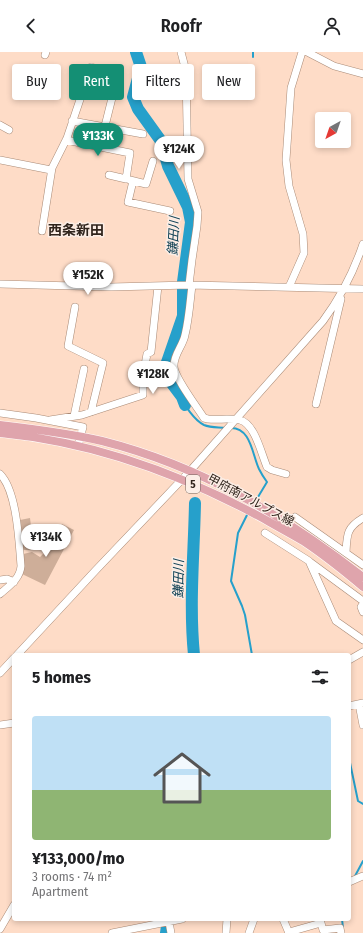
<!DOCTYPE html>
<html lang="en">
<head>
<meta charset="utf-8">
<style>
  body { margin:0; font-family:"Fira Sans Condensed","Noto Sans JP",sans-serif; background:#f2f2f2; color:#202124; height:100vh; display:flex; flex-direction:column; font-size:15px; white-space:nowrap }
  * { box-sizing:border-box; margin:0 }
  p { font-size:13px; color:#757577 }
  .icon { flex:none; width:22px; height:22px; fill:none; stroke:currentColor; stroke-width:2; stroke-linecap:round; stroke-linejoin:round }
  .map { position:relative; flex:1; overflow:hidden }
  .panel { position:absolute; left:12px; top:601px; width:339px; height:268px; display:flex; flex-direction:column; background:#fff; border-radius:4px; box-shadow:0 2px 6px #0003 }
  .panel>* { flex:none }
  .guide { position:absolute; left:12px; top:12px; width:339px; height:36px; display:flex; gap:8px }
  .needle { width:26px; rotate:220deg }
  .tools { position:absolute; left:315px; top:60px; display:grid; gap:8px }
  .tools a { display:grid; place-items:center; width:36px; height:36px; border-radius:4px; background:#fff; box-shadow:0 2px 6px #0003; font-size:20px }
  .price { position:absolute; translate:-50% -34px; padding:0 9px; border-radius:14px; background:#fff; color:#222; font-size:13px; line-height:26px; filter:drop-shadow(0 1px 2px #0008) }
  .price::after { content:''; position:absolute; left:50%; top:24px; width:12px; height:9px; margin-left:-6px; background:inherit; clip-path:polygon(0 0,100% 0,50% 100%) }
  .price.selected { background:#148f74; color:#fff }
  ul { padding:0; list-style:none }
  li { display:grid; align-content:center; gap:8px; height:212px; padding:0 20px }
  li+li { border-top:1px solid #e0e0e0 }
  li span { display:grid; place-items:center; height:124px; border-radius:4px; color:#555 }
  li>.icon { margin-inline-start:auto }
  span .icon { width:72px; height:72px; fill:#fffc; stroke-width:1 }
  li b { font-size:17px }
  h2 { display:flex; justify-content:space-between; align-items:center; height:48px; padding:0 20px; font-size:17px }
  .chip { padding:0 14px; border-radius:4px; background:#fff; box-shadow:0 2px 6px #0003; font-size:14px; line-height:36px }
  .chip.selected { background:#148f74; color:#fff }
  header { display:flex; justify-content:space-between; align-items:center; height:52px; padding:0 20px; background:#fff; font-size:18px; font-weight:600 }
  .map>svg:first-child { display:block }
</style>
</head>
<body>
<header><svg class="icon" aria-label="back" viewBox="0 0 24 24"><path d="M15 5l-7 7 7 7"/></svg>Roofr<svg class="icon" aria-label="person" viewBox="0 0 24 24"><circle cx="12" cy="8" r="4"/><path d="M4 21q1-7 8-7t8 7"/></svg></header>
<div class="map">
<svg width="363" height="881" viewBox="0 0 363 881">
  <rect width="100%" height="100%" fill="#fedcc7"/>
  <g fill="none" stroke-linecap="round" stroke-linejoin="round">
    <path stroke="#26a0cb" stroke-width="2" d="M 253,5 L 253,0
      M 175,337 C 182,348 192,367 204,373 C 211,376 219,375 226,376
      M 230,376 C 251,375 252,402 259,417 C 261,421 264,426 267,430 L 255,450
      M 248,461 L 238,481 L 231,529 L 242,554 L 245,563 L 252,603
      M 349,706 L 358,749 L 363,752
      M 355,824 L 363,809
      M 342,867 L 343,876"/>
    <path stroke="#26a0cb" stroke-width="12" d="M 136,0 L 141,15 L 133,45 L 138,57 L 161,89 L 168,114 L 188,155 L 191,170 L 183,230 L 183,264 L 165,316 L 167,325 L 182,345 L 185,353
      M 194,603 C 189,552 194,502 195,451
      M 166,881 L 168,867"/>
  </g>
  <path fill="#ceae99" d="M 30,466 L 34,498 L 23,498 L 20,468 Z
    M 62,472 L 74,478 L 45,533 L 22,522 L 23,502 L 32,500 L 40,505 L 43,502 L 47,504 Z"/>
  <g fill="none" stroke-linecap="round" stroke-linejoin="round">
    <g stroke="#aa8b77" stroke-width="8">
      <path id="minor" d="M 181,0 L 186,19 L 188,127 L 198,160 L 197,174 L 192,208 L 189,233
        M 307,0 L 334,14 L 363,22
        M 45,3 L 46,0
        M 72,69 L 143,82
        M 0,73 L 9,78
        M 66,88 L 130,101 L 126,127 L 109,123
        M 0,108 L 51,118
        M 130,128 L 146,132 L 153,109
        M 133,129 L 128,150 L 170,159
        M 42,179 L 52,116 L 67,86 L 91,15 L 118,22 L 105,74
        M 0,232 L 111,235 L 189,233 L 363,237
        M 192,233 C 190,250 189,267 185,283 C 183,294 173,303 174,315 C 175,326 197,355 204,366 L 208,367 C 218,368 230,366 240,368 C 255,372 261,401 267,415 L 272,418 L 286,422
        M 289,235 L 304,201 L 303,182 L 289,134 L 286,108 L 291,36 L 302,0
        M 75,255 L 68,294 L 103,311 L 91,360
        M 316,352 L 341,247
        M 0,361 L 36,366 L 83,375 L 78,394
        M 74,364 L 84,317
        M 50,368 L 82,363 L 143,343 L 143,324 L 147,302 L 151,300 L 158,234
        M 0,422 C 17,439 19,490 21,514 C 20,527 9,534 0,542
        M 295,465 L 346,501
        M 363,466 C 346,476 347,483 346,501 L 363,513
        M 265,481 L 309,509 L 336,569 L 363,588
        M 310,510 L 363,549
        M 0,528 L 7,527 L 14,530
        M 363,552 L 361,555 L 363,560
        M 17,603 L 95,519 L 190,419 L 323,269 C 340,246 354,219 363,192
        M 349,608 L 363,600
        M 0,621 L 14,606
        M 359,652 L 363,673
        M 349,654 L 363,651
        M 0,673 L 14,671
        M 349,830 L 363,824
        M 283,867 L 289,881
        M 169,870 L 171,881
        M 321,871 L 323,878 L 340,876 L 341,881
        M 0,877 L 14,853
        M 289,880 L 321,871 L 320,867
        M 112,881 L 182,867
        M 226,881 L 227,867
        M 249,881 L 254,867"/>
    </g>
    <g stroke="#fff" stroke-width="9">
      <path id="major" d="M 0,373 C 34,377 68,381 102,389 C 201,414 283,463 363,525
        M 0,381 C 93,390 184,423 266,468 C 278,475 291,482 303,489 C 324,503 344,519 363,535"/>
    </g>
    <use href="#minor" stroke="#fff" stroke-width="7"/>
    <use href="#major" stroke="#dfa4ac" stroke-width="8"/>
  </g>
  <g text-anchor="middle" stroke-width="3" stroke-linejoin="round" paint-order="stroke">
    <rect fill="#fceee6" stroke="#6d6159" stroke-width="1" x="186" y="423" width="14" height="18" rx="3"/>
    <g font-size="11" font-weight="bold" fill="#30241c">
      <text x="193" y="436">5</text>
    </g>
    <g font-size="12" fill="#30241c" stroke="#fceee6">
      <text transform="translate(251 448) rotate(28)" y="4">甲府南アルプス線</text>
    </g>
    <g font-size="13" font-style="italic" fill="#134356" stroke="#fceee6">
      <text transform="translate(173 184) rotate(-87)" y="5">鎌田川</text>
      <text transform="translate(178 527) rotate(-89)" y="5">鎌田川</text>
    </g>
    <g font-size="14" font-weight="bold" fill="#30241c" stroke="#fceee6">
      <text x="76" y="183">西条新田</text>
    </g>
  </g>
</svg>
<div class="tools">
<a><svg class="needle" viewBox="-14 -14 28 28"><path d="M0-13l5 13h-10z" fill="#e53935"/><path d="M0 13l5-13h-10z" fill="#757577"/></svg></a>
</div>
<b class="price selected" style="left:98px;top:105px">¥133K</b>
<b class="price" style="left:179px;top:118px">¥124K</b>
<b class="price" style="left:88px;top:244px">¥152K</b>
<b class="price" style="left:153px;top:343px">¥128K</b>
<b class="price" style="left:46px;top:506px">¥134K</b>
<div class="guide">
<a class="chip">Buy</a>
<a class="chip selected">Rent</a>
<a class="chip">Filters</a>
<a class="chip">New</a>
</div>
<section class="panel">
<h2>5 homes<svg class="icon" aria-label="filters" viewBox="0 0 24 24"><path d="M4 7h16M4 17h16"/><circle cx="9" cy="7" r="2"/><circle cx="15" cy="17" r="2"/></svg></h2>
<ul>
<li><span style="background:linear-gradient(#bfe0f5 60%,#8fb573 0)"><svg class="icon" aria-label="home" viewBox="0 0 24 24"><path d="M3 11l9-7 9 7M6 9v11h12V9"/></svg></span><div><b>¥133,000/mo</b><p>3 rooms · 74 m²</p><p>Apartment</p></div></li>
</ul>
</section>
</div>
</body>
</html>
